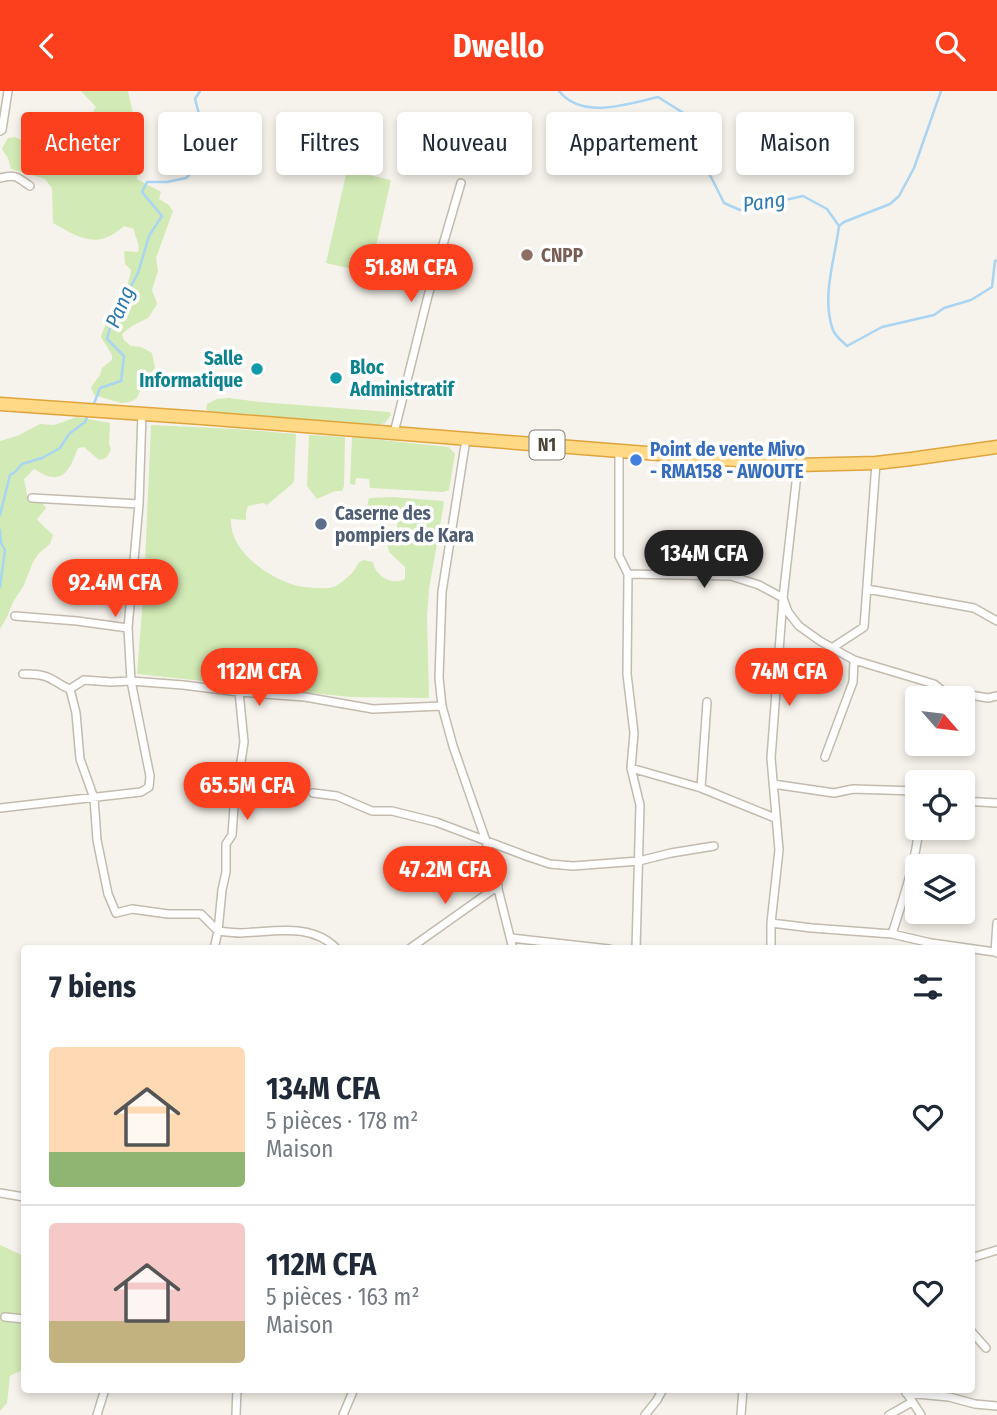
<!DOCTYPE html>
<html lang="fr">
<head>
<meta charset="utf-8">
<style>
  body { margin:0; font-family:"Fira Sans Condensed",sans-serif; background:#f2f2f3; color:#1f2937; height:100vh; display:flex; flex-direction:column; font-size:26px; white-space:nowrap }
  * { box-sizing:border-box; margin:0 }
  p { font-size:23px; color:#747a83 }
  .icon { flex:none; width:38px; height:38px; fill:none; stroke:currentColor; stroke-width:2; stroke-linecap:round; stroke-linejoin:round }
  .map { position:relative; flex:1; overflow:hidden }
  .drawer { position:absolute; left:21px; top:854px; width:954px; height:448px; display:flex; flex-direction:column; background:#fff; border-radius:7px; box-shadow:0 4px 10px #0003 }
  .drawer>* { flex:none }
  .top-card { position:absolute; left:21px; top:21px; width:956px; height:63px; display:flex; gap:14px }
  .needle { width:46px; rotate:118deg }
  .tools { position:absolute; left:905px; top:595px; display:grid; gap:14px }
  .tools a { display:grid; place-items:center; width:70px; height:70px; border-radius:7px; background:#fff; box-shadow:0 4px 10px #0003; font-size:35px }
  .price { position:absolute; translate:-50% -60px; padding:0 16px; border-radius:24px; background:#fc3f1d; color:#fff; font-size:23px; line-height:46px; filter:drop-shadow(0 2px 4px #0008) }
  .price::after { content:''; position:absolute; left:50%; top:42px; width:21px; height:16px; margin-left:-10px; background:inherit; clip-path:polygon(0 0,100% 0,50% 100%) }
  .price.current { background:#222; color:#fff }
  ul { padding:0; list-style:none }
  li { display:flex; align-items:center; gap:21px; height:175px; padding:0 28px }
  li+li { border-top:2px solid #e0e1e3 }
  li span { display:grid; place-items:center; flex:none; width:196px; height:140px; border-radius:7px; color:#555 }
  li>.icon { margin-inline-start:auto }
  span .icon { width:84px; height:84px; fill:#fffc; stroke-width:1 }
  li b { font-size:30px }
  h2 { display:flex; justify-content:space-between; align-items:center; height:84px; padding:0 28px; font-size:30px }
  .chip { padding:0 24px; border-radius:7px; background:#fff; box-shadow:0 4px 10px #0003; font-size:24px; line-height:63px }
  .chip.current { background:#fc3f1d; color:#fff }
  header { display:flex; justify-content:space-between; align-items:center; height:91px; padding:0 28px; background:#fc3f1d; color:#fff; font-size:32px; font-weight:700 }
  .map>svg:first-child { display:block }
</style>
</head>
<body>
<header><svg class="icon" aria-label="back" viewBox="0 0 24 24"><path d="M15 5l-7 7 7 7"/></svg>Dwello<svg class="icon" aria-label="search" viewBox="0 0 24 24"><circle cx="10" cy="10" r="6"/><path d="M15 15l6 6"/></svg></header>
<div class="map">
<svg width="997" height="1324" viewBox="0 0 997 1324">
  <rect width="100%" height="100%" fill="#f6f3ec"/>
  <path fill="#d2eab5" d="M 81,0 L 128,0 L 138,45 L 137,88 L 161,101 L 159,108 L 169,114 L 173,120 L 156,167 L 158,180 L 152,199 L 157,212 L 156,215 L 148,227 L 132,235 L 122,243 L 124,249 L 131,255 L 141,256 L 152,262 L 155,277 L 146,287 L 137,307 L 130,311 L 121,312 L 94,304 L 91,296 L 100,284 L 102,277 L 112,269 L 112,264 L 101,246 C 108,222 128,203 131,179 L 125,173 L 124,160 L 138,161 C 141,152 134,146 134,138 L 124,135 C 97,159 80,147 53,132 L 52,97 L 45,88 L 11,78 L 8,67 L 2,58 L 8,47 L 15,46 L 31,54 L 47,48 L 91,24 L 96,16 Z
    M 347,79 L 391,89 L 370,182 L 326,172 Z
    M 229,307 L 260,311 L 390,321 L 391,324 L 385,332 L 378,334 L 210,321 L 206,318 L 207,313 L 217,308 Z
    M 77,326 L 110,332 L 109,352 L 111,359 L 106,367 L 99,369 L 84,356 L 78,357 C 72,372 66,393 45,384 C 41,382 38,380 34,378 L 24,388 L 28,409 L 42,412 L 46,417 L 37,428 C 42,435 48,438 53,444 L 50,453 L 39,462 L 33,471 L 24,494 L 13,511 L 7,526 L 0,538 L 0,350 L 17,345 L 40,333 L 54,334 Z
    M 151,334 L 236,338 L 296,343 L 294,390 L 292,393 L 267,414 L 263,412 L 248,415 L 246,421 L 246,429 L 231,428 C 229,459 266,485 294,494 C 300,496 308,496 315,497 C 321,497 331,498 336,495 C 341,492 349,485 353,481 C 357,476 357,472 363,469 L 373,471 C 375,485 392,495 405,488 L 405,476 L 389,461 L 387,451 L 396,448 L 398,424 L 374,421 L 373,432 C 363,429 367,416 369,407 L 393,406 L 443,410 L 444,412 L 429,498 L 427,525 L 429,607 L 350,606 L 137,583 L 144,495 Z
    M 309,344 L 345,346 L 344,395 L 342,400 L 335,400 L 317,408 L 307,395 Z
    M 352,346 L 449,356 L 455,363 L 449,399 L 443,401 L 370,397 L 369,388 L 356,387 L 355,394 L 350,393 Z
    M 0,1154 L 24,1165 L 24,1278 L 10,1285 L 7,1312 L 0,1320 Z"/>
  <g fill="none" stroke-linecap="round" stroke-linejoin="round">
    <path stroke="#a9d4f2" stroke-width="2.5" d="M 559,0 C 582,29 628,13 658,6 L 685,23 L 710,84 L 724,112 L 740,119 L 803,105 L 827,118 L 839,135 C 835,168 821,206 833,239 C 835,245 842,250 847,255 L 882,236 L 934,224 L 944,217 L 971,209 L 992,196 L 995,170 L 997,169
      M 839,135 L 844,131 L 890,113 L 899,105 L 914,77 L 941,0
      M 93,315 L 100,297 L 121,290 L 124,265 L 107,248 L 111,233 L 138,182 L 149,145 L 162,125 L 142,101 L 147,91 L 167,91 L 186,87 L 198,75 L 206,49 L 195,8 L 200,0
      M 0,424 L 10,384 L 15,381 L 22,373 L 42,367 L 60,357 L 69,343 L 85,331 L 88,324
      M 0,439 L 1,452 L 5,459 L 0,496"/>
    <g stroke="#c2bbae" stroke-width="10">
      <path id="minor" d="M 0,40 L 2,39 L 8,0
        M 0,87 C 16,83 17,86 30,95
        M 394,342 L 428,205 L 461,92
        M 466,348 L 442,501 L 439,587 L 442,615 L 453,655 L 486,750 L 513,858
        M 619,360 L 619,465 L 628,483 L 627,583 L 634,642 L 631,677 L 640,714 L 636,858
        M 32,407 L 139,413
        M 628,483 L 731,485 L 759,494 L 783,507 L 788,521 L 799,535 L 820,550 L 854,569 L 934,593 L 947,603 L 964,603 L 988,607 L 997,605
        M 867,498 L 974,517 L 997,530
        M 15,525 L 77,530 L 128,537
        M 832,557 L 864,536 L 876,372
        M 23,583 C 33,583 44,583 53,589 C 59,592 63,596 70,598
        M 70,598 L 76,622 L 80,668 L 94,707 L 97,749 L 108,803 L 116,822 L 132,818 L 168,823 L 201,823 L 218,840 C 226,841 233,842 241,842 C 273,841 312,831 337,858
        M 70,598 L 84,589 L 111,591 L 131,590 L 183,594 L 239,601 L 305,606 L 373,618 L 442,615
        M 825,666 L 853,591 L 854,569
        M 631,677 L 701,697 L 775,727
        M 773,693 L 834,702 L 853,698 L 917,700
        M 701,697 L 707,611
        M 313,702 L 337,705 L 372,720 L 392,720 L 436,731 L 529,766 L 550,773 L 573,775 L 639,770 L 671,762 L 714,755
        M 962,710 L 997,712
        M 0,717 L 141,701 L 149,696 L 150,685 L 131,590 L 128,537 L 139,413 L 142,322
        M 771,832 L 812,837 L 892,843 L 931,852 L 995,861
        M 997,832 L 995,861 L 997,862
        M 892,843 C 903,808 915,774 919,737
        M 511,847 L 609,858
        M 214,858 L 218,840 L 222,799 L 226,781 L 226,753 L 232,744 L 234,716 L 244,651 L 239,601
        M 409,858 L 498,795
        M 771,858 L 771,832 L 779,759 L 771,667 L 783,507 L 798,374
        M 0,1102 L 24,1106
        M 971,1167 L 997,1159
        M 5,1226 L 24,1228
        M 971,1240 L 986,1257
        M 906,1301 L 921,1324
        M 906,1302 L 949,1306 L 975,1313 L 997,1315
        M 97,1324 L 105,1298
        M 236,1324 L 237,1298
        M 343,1324 L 354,1298
        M 645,1324 L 657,1309 L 663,1298
        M 741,1324 L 743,1298
        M 889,1324 L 912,1311"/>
    </g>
    <g stroke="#e0a43c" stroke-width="15">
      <path id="trunk" d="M 0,313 L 202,327 L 798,374 L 876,372 L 911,368 L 997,356"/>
    </g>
    <use href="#minor" stroke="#fff" stroke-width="7"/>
    <use href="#trunk" stroke="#ffd985" stroke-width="12"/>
  </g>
  <circle fill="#8d6e63" stroke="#fff" stroke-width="2.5" cx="527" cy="164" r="7"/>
  <g fill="#0f9aa8" stroke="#fff" stroke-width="2.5">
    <circle cx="257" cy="278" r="7"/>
    <circle cx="336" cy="287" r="7"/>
  </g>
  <circle fill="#3f7fe0" stroke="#fff" stroke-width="2.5" cx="636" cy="369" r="7"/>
  <circle fill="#5c6f8a" stroke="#fff" stroke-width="2.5" cx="321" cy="433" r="7"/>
  <g text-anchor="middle" stroke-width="7" stroke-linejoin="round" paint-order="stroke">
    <rect fill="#fff" stroke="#817c74" stroke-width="2" x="529.5" y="339.5" width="35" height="29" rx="5"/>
    <g font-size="18" font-weight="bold" fill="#4b4439">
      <text x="547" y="360">N1</text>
    </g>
    <g font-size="19" font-weight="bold" fill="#785e54" stroke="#fff" text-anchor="start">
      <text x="541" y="171">CNPP</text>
    </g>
    <g font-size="19" font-weight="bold" fill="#0d838f" stroke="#fff" text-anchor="end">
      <text x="243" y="274">Salle<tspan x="243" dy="22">Informatique</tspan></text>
      <text x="350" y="283" text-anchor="start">Bloc<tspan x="350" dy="22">Administratif</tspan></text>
    </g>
    <g font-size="19" font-weight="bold" fill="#366cbe" stroke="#fff" text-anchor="start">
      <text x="650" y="365">Point de vente Mivo<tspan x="650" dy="22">- RMA158 - AWOUTE</tspan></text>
    </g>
    <g font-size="19" font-weight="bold" fill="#4e5e75" stroke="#fff" text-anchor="start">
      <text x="335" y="429">Caserne des<tspan x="335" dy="22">pompiers de Kara</tspan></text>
    </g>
    <g font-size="21" font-style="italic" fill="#2e7ab2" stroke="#fff">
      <text transform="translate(764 111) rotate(-8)" y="7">Pang</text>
      <text transform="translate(120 216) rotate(-67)" y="7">Pang</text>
    </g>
  </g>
</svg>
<div class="tools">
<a><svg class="needle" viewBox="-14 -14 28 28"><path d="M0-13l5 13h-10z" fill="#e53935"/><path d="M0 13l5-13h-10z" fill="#747a83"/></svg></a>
<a><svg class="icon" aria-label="locate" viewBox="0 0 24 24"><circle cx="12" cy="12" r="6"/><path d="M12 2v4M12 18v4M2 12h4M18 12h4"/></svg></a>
<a><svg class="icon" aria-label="layers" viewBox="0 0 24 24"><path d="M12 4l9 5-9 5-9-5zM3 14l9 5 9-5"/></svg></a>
</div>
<b class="price" style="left:411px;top:213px">51.8M CFA</b>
<b class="price current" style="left:704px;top:499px">134M CFA</b>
<b class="price" style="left:115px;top:528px">92.4M CFA</b>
<b class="price" style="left:259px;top:617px">112M CFA</b>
<b class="price" style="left:789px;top:617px">74M CFA</b>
<b class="price" style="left:247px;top:731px">65.5M CFA</b>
<b class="price" style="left:445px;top:815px">47.2M CFA</b>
<div class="top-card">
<a class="chip current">Acheter</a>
<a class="chip">Louer</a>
<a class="chip">Filtres</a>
<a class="chip">Nouveau</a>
<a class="chip">Appartement</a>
<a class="chip">Maison</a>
</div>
<section class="drawer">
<h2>7 biens<svg class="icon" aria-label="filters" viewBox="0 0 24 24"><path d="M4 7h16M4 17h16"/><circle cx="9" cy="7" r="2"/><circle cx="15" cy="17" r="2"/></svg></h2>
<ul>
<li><span style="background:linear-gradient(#ffd9b3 75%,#8fb573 0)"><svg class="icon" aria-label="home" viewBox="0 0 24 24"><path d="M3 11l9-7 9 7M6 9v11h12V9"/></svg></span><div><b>134M CFA</b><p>5 pièces · 178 m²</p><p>Maison</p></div><svg class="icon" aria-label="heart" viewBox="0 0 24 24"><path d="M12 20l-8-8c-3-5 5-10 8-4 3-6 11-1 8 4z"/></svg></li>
<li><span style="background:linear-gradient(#f6c9c9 70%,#c2b280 0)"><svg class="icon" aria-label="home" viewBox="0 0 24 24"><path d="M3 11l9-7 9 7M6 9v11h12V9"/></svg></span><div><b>112M CFA</b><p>5 pièces · 163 m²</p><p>Maison</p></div><svg class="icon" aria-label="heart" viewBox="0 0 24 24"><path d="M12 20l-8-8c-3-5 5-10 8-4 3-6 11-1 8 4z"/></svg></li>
</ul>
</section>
</div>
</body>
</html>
